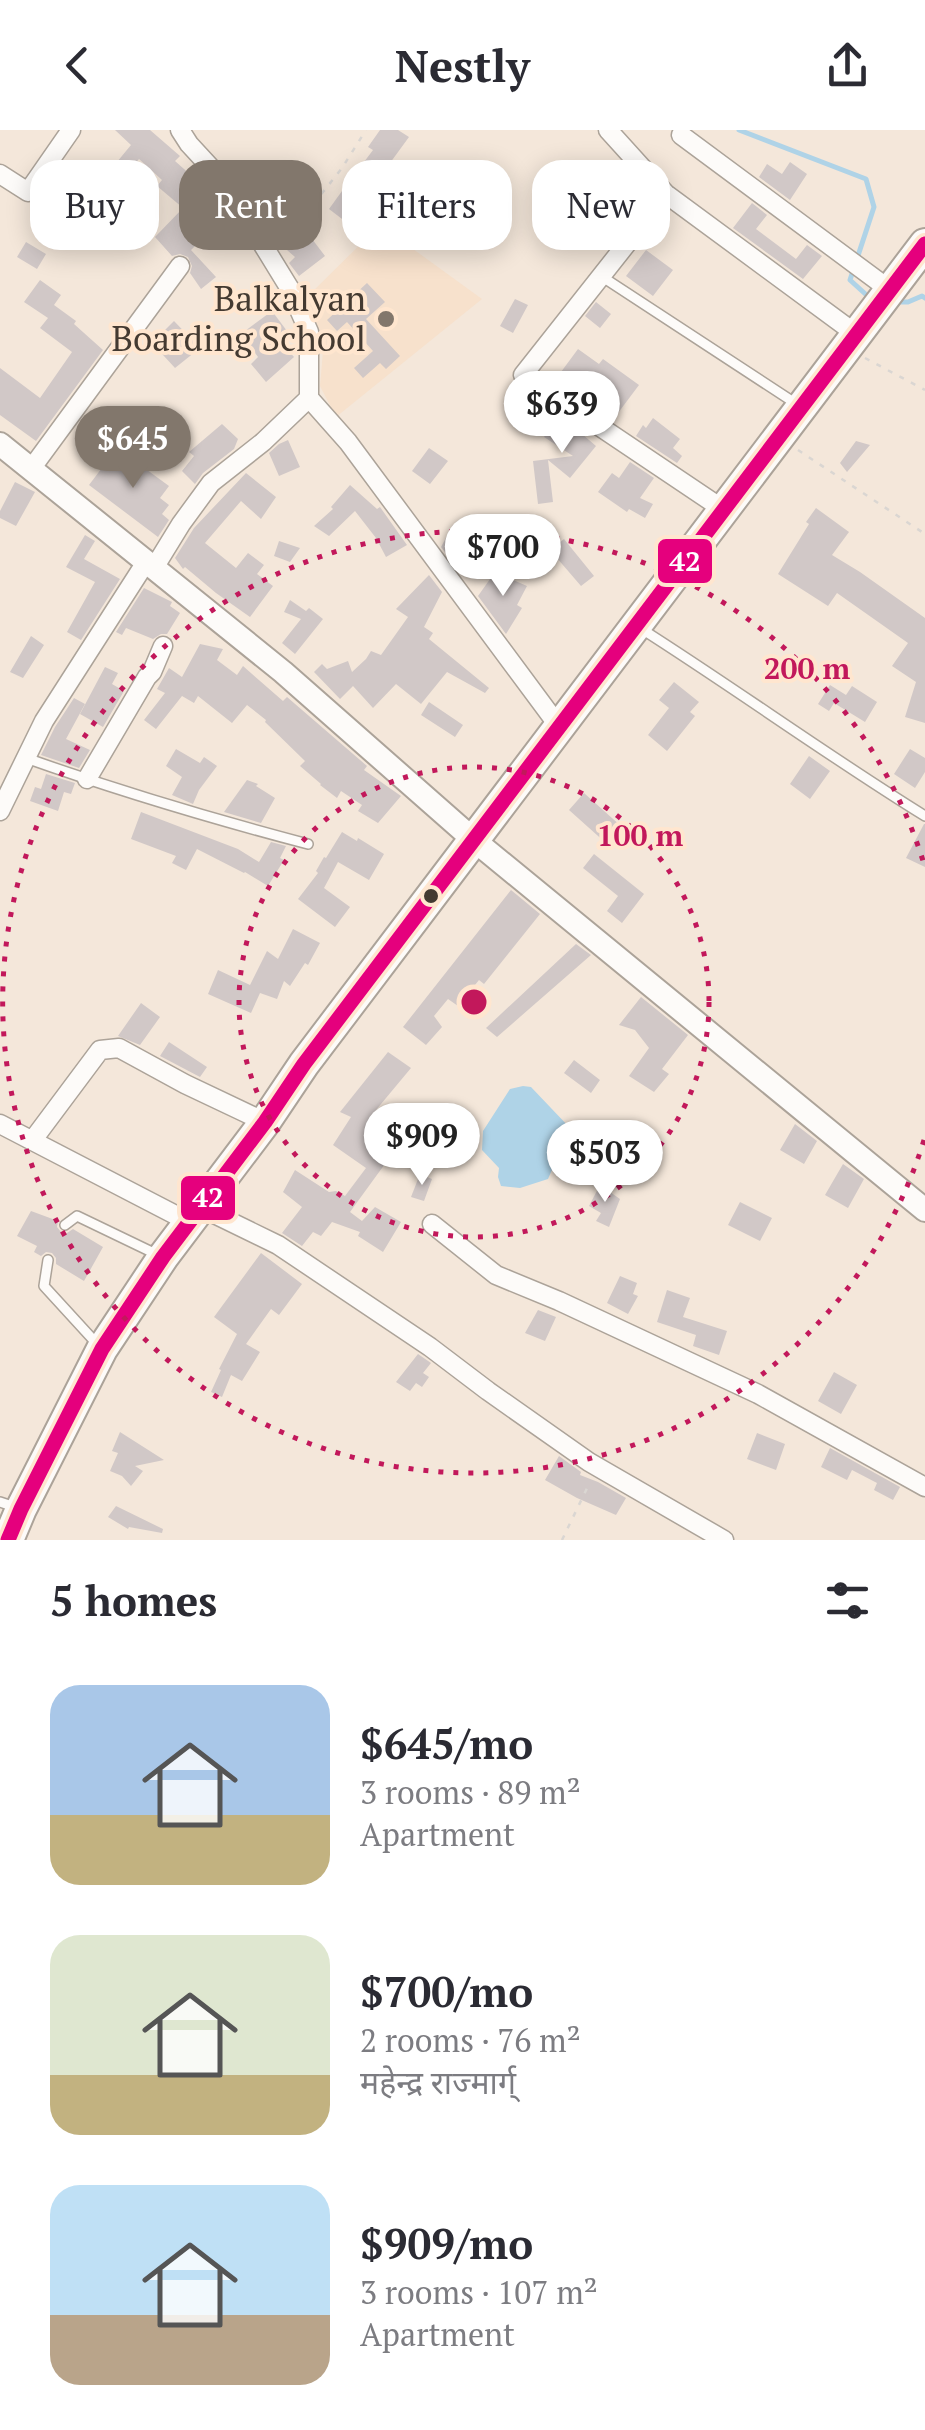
<!DOCTYPE html>
<html lang="en">
<head>
<meta charset="utf-8">
<style>
  body { margin:0; font-family:"PT Serif","Noto Sans Devanagari",serif; background:#f2f2f3; color:#2b2b33; height:100vh; display:flex; flex-direction:column; font-size:38px; white-space:nowrap }
  * { box-sizing:border-box; margin:0 }
  p { font-size:32px; color:#7c7c81 }
  .icon { flex:none; width:55px; height:55px; fill:none; stroke:currentColor; stroke-width:2; stroke-linecap:round; stroke-linejoin:round }
  .map { position:relative; height:1410px; overflow:hidden }
  .side { display:flex; flex-direction:column; background:#fff; flex:1 }
  .side>* { flex:none }
  .banner { position:absolute; left:30px; top:30px; width:865px; height:90px; display:flex; gap:20px }
  .price { position:absolute; translate:-50% -85px; padding:0 22px; border-radius:35px; background:#fff; color:#222; font-size:32px; line-height:65px; filter:drop-shadow(0 2px 5px #0008) }
  .price::after { content:''; position:absolute; left:50%; top:60px; width:30px; height:22px; margin-left:-15px; background:inherit; clip-path:polygon(0 0,100% 0,50% 100%) }
  .price.current { background:#82776c; color:#fff }
  ul { padding:0; list-style:none }
  li { display:flex; align-items:center; gap:30px; height:250px; padding:0 50px }
  li span { display:grid; place-items:center; flex:none; width:280px; height:200px; border-radius:30px; color:#555 }
  li>.icon { margin-inline-start:auto }
  span .icon { width:120px; height:120px; fill:#fffc; stroke-width:1 }
  li b { font-size:42px }
  h2 { display:flex; justify-content:space-between; align-items:center; height:120px; padding:0 50px; font-size:42px }
  .chip { padding:0 35px; border-radius:30px; background:#fff; box-shadow:0 5px 25px #0003; font-size:35px; line-height:90px }
  .chip.current { background:#82776c; color:#fff }
  header { display:flex; justify-content:space-between; align-items:center; height:130px; padding:0 50px; background:#fff; font-size:45px; font-weight:700 }
  .map>svg:first-child { display:block }
</style>
</head>
<body>
<header><svg class="icon" aria-label="back" viewBox="0 0 24 24"><path d="M15 5l-7 7 7 7"/></svg>Nestly<svg class="icon" aria-label="share" viewBox="0 0 24 24"><path d="M12 15V3M7 8l5-5 5 5M5 13v7h14v-7"/></svg></header>
<div class="map">
<svg width="925" height="1410" viewBox="0 0 925 1410">
  <rect width="100%" height="100%" fill="#f4e7da"/>
  <path fill="#f7e1cc" d="M 380,95 L 482,169 L 336,287 L 320,256 L 324,209 L 305,169 Z"/>
  <path fill="#afd3e7" d="M 523,956 L 531,957 L 570,998 L 548,1049 L 520,1058 L 501,1056 L 498,1047 L 499,1038 L 482,1020 L 483,1001 L 510,959 Z"/>
  <g fill="none" stroke-linecap="round" stroke-linejoin="round">
    <path stroke="#afd3e7" stroke-width="5" d="M 739,0 L 866,49 L 874,77 L 850,150 L 872,170
      M 896,172 L 908,172 L 922,166 L 925,168"/>
  </g>
  <path fill="#d1c8c7" d="M 115,0 L 150,0 L 180,26 L 175,31 L 193,47 L 185,57 L 212,78 L 189,107 L 196,115 L 191,120 L 216,147 L 201,159 L 190,143 L 192,136 L 188,127 L 180,124 L 172,126 L 155,107 L 183,78 L 157,56 L 162,50 L 139,29 L 123,48 L 112,38 L 131,15 Z
    M 380,0 L 398,0 L 409,7 L 382,44 L 364,32 L 373,20 L 368,17 Z
    M 790,32 L 807,44 L 790,70 L 759,47 L 767,34 L 782,44 Z
    M 624,36 L 644,59 L 633,72 L 634,74 L 618,91 L 598,71 L 617,50 L 614,47 Z
    M 69,51 L 113,81 L 98,104 L 53,74 Z
    M 342,61 L 359,74 L 346,92 L 329,79 Z
    M 286,63 L 297,73 L 282,92 L 271,83 Z
    M 752,73 L 767,85 L 756,99 L 796,129 L 807,115 L 822,126 L 803,149 L 733,98 Z
    M 306,101 L 325,126 L 299,146 L 289,133 L 295,127 L 287,120 Z
    M 26,112 L 46,124 L 37,139 L 17,127 Z
    M 646,120 L 673,140 L 653,166 L 626,146 Z
    M 40,150 L 61,165 L 54,175 L 76,191 L 74,194 L 103,220 L 36,311 L 0,285 L 0,238 L 40,268 L 72,222 L 40,198 L 48,188 L 24,172 Z
    M 367,153 L 385,172 L 366,189 L 400,226 L 386,239 L 380,233 L 363,248 L 354,238 L 373,221 L 347,192 L 337,201 L 327,190 Z
    M 515,169 L 528,175 L 513,203 L 500,196 Z
    M 596,172 L 611,184 L 600,198 L 585,186 Z
    M 272,181 L 287,201 L 277,208 L 294,227 L 266,252 L 251,234 L 258,227 L 241,204 Z
    M 174,191 L 200,218 L 175,238 L 152,213 Z
    M 578,219 L 599,234 L 603,229 L 639,255 L 618,283 L 600,271 L 603,268 L 582,251 L 579,256 L 561,242 Z
    M 559,284 L 584,301 L 582,304 L 596,316 L 570,348 L 548,330 L 553,372 L 538,374 L 533,331 L 573,326 L 544,307 Z
    M 653,288 L 680,309 L 673,318 L 682,326 L 677,333 L 636,306 L 643,295 L 646,298 Z
    M 96,291 L 116,303 L 107,317 L 88,305 Z
    M 222,294 L 238,309 L 234,319 L 203,343 L 195,354 L 182,341 L 194,326 L 189,322 Z
    M 288,310 L 300,337 L 279,346 L 269,323 L 279,314 Z
    M 856,311 L 870,315 L 847,342 L 840,333 Z
    M 117,318 L 169,356 L 160,368 L 169,375 L 162,384 L 169,390 L 158,407 L 89,355 Z
    M 429,318 L 448,331 L 430,354 L 412,341 Z
    M 630,332 L 654,348 L 640,368 L 653,374 L 645,388 L 629,379 L 627,382 L 598,362 L 612,343 L 619,348 Z
    M 246,343 L 276,367 L 261,389 L 241,371 L 205,413 L 236,438 L 248,423 L 264,435 L 257,444 L 273,456 L 250,487 L 216,463 L 185,437 L 183,439 L 175,428 L 194,398 Z
    M 15,352 L 35,362 L 16,396 L 0,388 L 0,381 Z
    M 350,355 L 377,379 L 380,377 L 407,415 L 386,427 L 376,408 L 355,381 L 329,406 L 314,396 L 333,379 L 331,377 Z
    M 816,378 L 849,402 L 832,425 L 860,442 L 925,488 L 925,593 L 905,587 L 916,552 L 892,536 L 908,513 L 837,463 L 828,476 L 778,444 L 809,394 L 806,392 Z
    M 453,395 L 465,402 L 449,427 L 441,417 Z
    M 85,405 L 95,411 L 84,429 L 120,449 L 81,510 L 67,502 L 95,452 L 66,437 Z
    M 564,409 L 594,446 L 581,456 L 550,420 Z
    M 279,411 L 300,418 L 290,432 L 274,426 Z
    M 495,442 L 527,456 L 517,475 L 522,478 L 506,504 L 478,466 Z
    M 429,445 L 442,462 L 424,497 L 433,503 L 429,509 L 489,558 L 485,563 L 447,542 L 421,574 L 396,554 L 373,578 L 353,556 L 340,569 L 314,542 L 322,534 L 327,539 L 348,531 L 352,542 L 366,529 L 371,521 L 381,525 L 408,487 L 396,479 Z
    M 144,458 L 172,472 L 170,476 L 180,483 L 167,504 L 161,504 L 153,509 L 126,498 L 122,505 L 116,502 Z
    M 290,470 L 306,481 L 309,478 L 323,489 L 295,524 L 282,513 L 301,489 L 284,482 Z
    M 31,506 L 44,515 L 23,548 L 10,542 Z
    M 200,514 L 223,519 L 217,530 L 237,545 L 243,536 L 283,571 L 287,567 L 367,636 L 364,640 L 401,666 L 378,693 L 358,681 L 362,675 L 341,661 L 337,668 L 320,655 L 321,654 L 300,636 L 305,631 L 265,592 L 266,590 L 247,575 L 232,593 L 198,566 L 194,573 L 182,566 L 156,599 L 144,590 L 165,563 L 157,559 L 169,538 L 182,547 Z
    M 105,537 L 118,543 L 112,554 L 124,561 L 103,597 L 80,584 Z
    M 674,552 L 699,572 L 690,582 L 695,586 L 667,621 L 648,605 L 669,578 L 659,570 Z
    M 830,555 L 846,565 L 852,556 L 877,572 L 865,592 L 834,573 L 829,581 L 818,574 Z
    M 74,568 L 85,574 L 66,609 L 90,620 L 79,638 L 41,625 L 55,597 Z
    M 429,572 L 463,595 L 455,607 L 421,585 Z
    M 176,619 L 200,633 L 204,627 L 217,636 L 199,660 L 193,674 L 172,665 L 182,647 L 166,636 Z
    M 910,619 L 925,628 L 925,642 L 915,658 L 894,644 Z
    M 809,626 L 830,641 L 810,669 L 790,654 Z
    M 46,644 L 75,653 L 71,664 L 64,662 L 58,681 L 30,671 L 35,657 L 41,659 Z
    M 247,650 L 258,654 L 256,656 L 275,668 L 261,693 L 224,682 Z
    M 584,663 L 622,697 L 607,714 L 569,680 Z
    M 141,682 L 238,719 L 259,732 L 271,712 L 286,716 L 280,728 L 284,730 L 268,756 L 245,742 L 244,743 L 197,719 L 186,740 L 172,733 L 176,726 L 131,709 Z
    M 924,694 L 925,694 L 925,737 L 906,728 Z
    M 342,702 L 357,711 L 358,708 L 384,724 L 369,750 L 338,732 L 324,758 L 350,777 L 335,797 L 298,769 L 318,743 L 316,741 L 324,727 L 326,728 Z
    M 594,724 L 644,764 L 622,793 L 607,781 L 618,766 L 583,738 Z
    M 511,760 L 540,784 L 484,854 L 479,850 L 458,876 L 448,869 L 434,886 L 442,897 L 426,915 L 403,897 Z
    M 293,799 L 320,813 L 308,835 L 305,833 L 290,856 L 284,851 L 277,869 L 260,863 L 251,883 L 208,864 L 218,840 L 250,855 L 267,821 L 278,829 Z
    M 576,814 L 591,825 L 497,907 L 486,898 Z
    M 641,867 L 688,905 L 662,939 L 669,944 L 654,962 L 629,946 L 649,918 L 635,900 L 619,895 Z
    M 141,873 L 160,887 L 140,915 L 118,906 Z
    M 169,912 L 207,937 L 200,947 L 160,926 Z
    M 388,922 L 411,938 L 371,986 L 382,992 L 377,1001 L 398,1016 L 350,1082 L 362,1091 L 375,1077 L 401,1092 L 383,1122 L 358,1106 L 360,1102 L 332,1092 L 321,1106 L 313,1102 L 302,1116 L 282,1103 L 302,1077 L 283,1062 L 295,1040 L 329,1062 L 336,1061 L 345,1066 L 366,1038 L 333,1015 L 351,987 L 340,982 Z
    M 574,930 L 600,950 L 591,963 L 564,943 Z
    M 795,994 L 817,1011 L 804,1034 L 780,1020 Z
    M 465,997 L 466,1015 L 456,1024 L 442,1022 L 450,1010 L 450,998 Z
    M 843,1034 L 864,1049 L 848,1078 L 825,1065 Z
    M 420,1044 L 432,1049 L 424,1071 L 411,1067 Z
    M 600,1055 L 620,1069 L 609,1097 L 596,1091 L 601,1083 L 589,1076 Z
    M 740,1072 L 772,1088 L 760,1111 L 728,1095 Z
    M 31,1081 L 58,1091 L 57,1097 L 61,1102 L 67,1103 L 73,1099 L 103,1117 L 84,1151 L 56,1134 L 56,1128 L 52,1123 L 46,1122 L 41,1126 L 34,1122 L 37,1116 L 17,1106 Z
    M 261,1123 L 302,1154 L 279,1185 L 271,1179 L 246,1214 L 260,1222 L 242,1251 L 231,1245 L 222,1267 L 211,1262 L 221,1240 L 219,1239 L 237,1204 L 214,1187 Z
    M 620,1146 L 637,1153 L 633,1164 L 638,1166 L 628,1184 L 607,1173 Z
    M 667,1160 L 690,1168 L 683,1187 L 727,1201 L 719,1225 L 693,1216 L 696,1205 L 657,1192 Z
    M 538,1180 L 556,1187 L 545,1211 L 525,1203 Z
    M 418,1224 L 431,1233 L 423,1243 L 429,1247 L 422,1257 L 416,1253 L 410,1261 L 396,1252 Z
    M 834,1242 L 857,1255 L 841,1284 L 818,1271 Z
    M 120,1302 L 164,1330 L 135,1336 L 143,1341 L 131,1356 L 122,1346 L 110,1341 L 118,1323 L 112,1321 Z
    M 757,1303 L 785,1314 L 776,1340 L 747,1329 Z
    M 830,1318 L 900,1357 L 893,1370 L 874,1360 L 877,1353 L 852,1340 L 847,1350 L 821,1337 Z
    M 559,1326 L 581,1342 L 580,1345 L 598,1352 L 626,1368 L 616,1385 L 577,1368 L 545,1350 Z
    M 116,1376 L 163,1399 L 162,1403 L 129,1397 L 128,1399 L 108,1387 Z"/>
  <g fill="none" stroke-linecap="round" stroke-linejoin="round">
    <g stroke="#aca399" stroke-width="12">
      <path id="lane" d="M 601,146 L 795,273
        M 640,498 C 736,559 828,626 925,686
        M 26,628 C 119,661 213,689 308,714
        M 65,1095 L 77,1086 L 156,1124
        M 48,1130 L 44,1156 L 98,1215
        M 0,1372 L 18,1378"/>
    </g>
    <g stroke="#aca399" stroke-width="21">
      <path id="street" d="M 180,0 L 189,14 L 225,53 L 290,159 L 309,202 L 309,268 L 348,312 L 560,598
        M 608,0 L 666,64 L 856,204
        M 681,5 L 890,160
        M 0,44 L 28,62 L 71,0
        M 666,64 L 523,245 L 724,380
        M 31,339 L 180,136
        M 154,438 L 181,394 L 211,353 L 263,312 L 309,268
        M 87,649 L 147,547 L 152,542 L 163,516
        M 0,681 L 44,591 L 146,432
        M 0,994 L 189,1092
        M 32,1011 L 100,920 L 119,918 L 185,954 L 265,992
        M 200,1077 L 278,1115 L 430,1217 L 488,1261 L 589,1332 L 724,1410
        M 432,1094 L 496,1145 L 559,1171 L 758,1264 L 925,1357"/>
    </g>
    <g stroke="#aca399" stroke-width="26">
      <path id="secondary" d="M 0,314 L 283,542 L 475,711 L 925,1080"/>
    </g>
    <g stroke="#aca399" stroke-width="34">
      <path id="highway" d="M 8,1410 L 21,1379 L 102,1219 L 163,1127 L 265,992 L 304,934 L 925,114"/>
    </g>
    <path stroke="#dad6d2" stroke-width="2.5" stroke-dasharray="5 8" stroke-linecap="butt" d="M 281,115 L 342,38 L 366,0
      M 865,228 L 925,260
      M 798,320 L 925,404
      M 562,1410 L 590,1352"/>
    <use href="#lane" stroke="#fdfbf9" stroke-width="9"/>
    <use href="#street" stroke="#fdfbf9" stroke-width="18"/>
    <use href="#secondary" stroke="#fdfbf9" stroke-width="22"/>
    <use href="#highway" stroke="#fdfbf9" stroke-width="30"/>
    <g stroke="#ffe6cf" stroke-width="22">
      <path id="bus-1" d="M 8,1410 L 21,1379 L 102,1219 L 163,1127 L 265,992 L 304,934 L 925,114"/>
    </g>
    <use href="#bus-1" stroke="#e5007d" stroke-width="15"/>
  </g>
  <g fill="none" stroke="#c2185b" stroke-width="5" stroke-dasharray="5 10">
    <circle cx="474" cy="872" r="235"/>
    <path d="M924 1010A471 471 0 1 1 924 734"/>
  </g>
  <circle fill="#82776c" stroke="#ffe6cf" stroke-width="4" cx="386" cy="189" r="10"/>
  <circle fill="#443a31" stroke="#ffe6cf" stroke-width="4" cx="431" cy="766" r="9"/>
  <g text-anchor="middle" stroke-width="8" stroke-linejoin="round" paint-order="stroke">
    <g font-size="35" fill="#443a31" stroke="#ffe6cf" text-anchor="end">
      <text x="366" y="181">Balkalyan<tspan x="366" dy="40">Boarding School</tspan></text>
    </g>
  </g>
  <circle cx="474" cy="872" r="15" fill="#c2185b" stroke="#ffe6cf" stroke-width="5"/>
  <g font-size="30" text-anchor="middle" font-weight="bold" fill="#c2185b" stroke="#ffe6cf" stroke-width="8" stroke-linejoin="round" paint-order="stroke">
    <text x="807" y="549">200 m</text>
    <text x="640" y="716">100 m</text>
  </g>
  <g stroke="#ffe6cf" stroke-width="4">
    <rect x="656" y="407" width="58" height="48" rx="10" fill="#e5007d"/>
    <rect x="179" y="1044" width="58" height="48" rx="10" fill="#e5007d"/>
  </g>
  <g font-size="28" text-anchor="middle" font-weight="bold" fill="#fff">
    <text x="685" y="441">42</text>
    <text x="208" y="1077">42</text>
  </g>
</svg>
<b class="price" style="left:562px;top:326px">$639</b>
<b class="price current" style="left:133px;top:361px">$645</b>
<b class="price" style="left:503px;top:469px">$700</b>
<b class="price" style="left:422px;top:1058px">$909</b>
<b class="price" style="left:605px;top:1075px">$503</b>
<div class="banner">
<a class="chip">Buy</a>
<a class="chip current">Rent</a>
<a class="chip">Filters</a>
<a class="chip">New</a>
</div>
</div>
<section class="side">
<h2>5 homes<svg class="icon" aria-label="filters" viewBox="0 0 24 24"><path d="M4 7h16M4 17h16"/><circle cx="9" cy="7" r="2"/><circle cx="15" cy="17" r="2"/></svg></h2>
<ul>
<li><span style="background:linear-gradient(#a9c7e8 65%,#c2b280 0)"><svg class="icon" aria-label="home" viewBox="0 0 24 24"><path d="M3 11l9-7 9 7M6 9v11h12V9"/></svg></span><div><b>$645/mo</b><p>3 rooms · 89 m²</p><p>Apartment</p></div></li>
<li><span style="background:linear-gradient(#dfe7d0 70%,#c2b280 0)"><svg class="icon" aria-label="home" viewBox="0 0 24 24"><path d="M3 11l9-7 9 7M6 9v11h12V9"/></svg></span><div><b>$700/mo</b><p>2 rooms · 76 m²</p><p>महेन्द्र राज्मार्ग्</p></div></li>
<li><span style="background:linear-gradient(#bfe0f5 65%,#b9a48a 0)"><svg class="icon" aria-label="home" viewBox="0 0 24 24"><path d="M3 11l9-7 9 7M6 9v11h12V9"/></svg></span><div><b>$909/mo</b><p>3 rooms · 107 m²</p><p>Apartment</p></div></li>
</ul>
</section>
</body>
</html>
